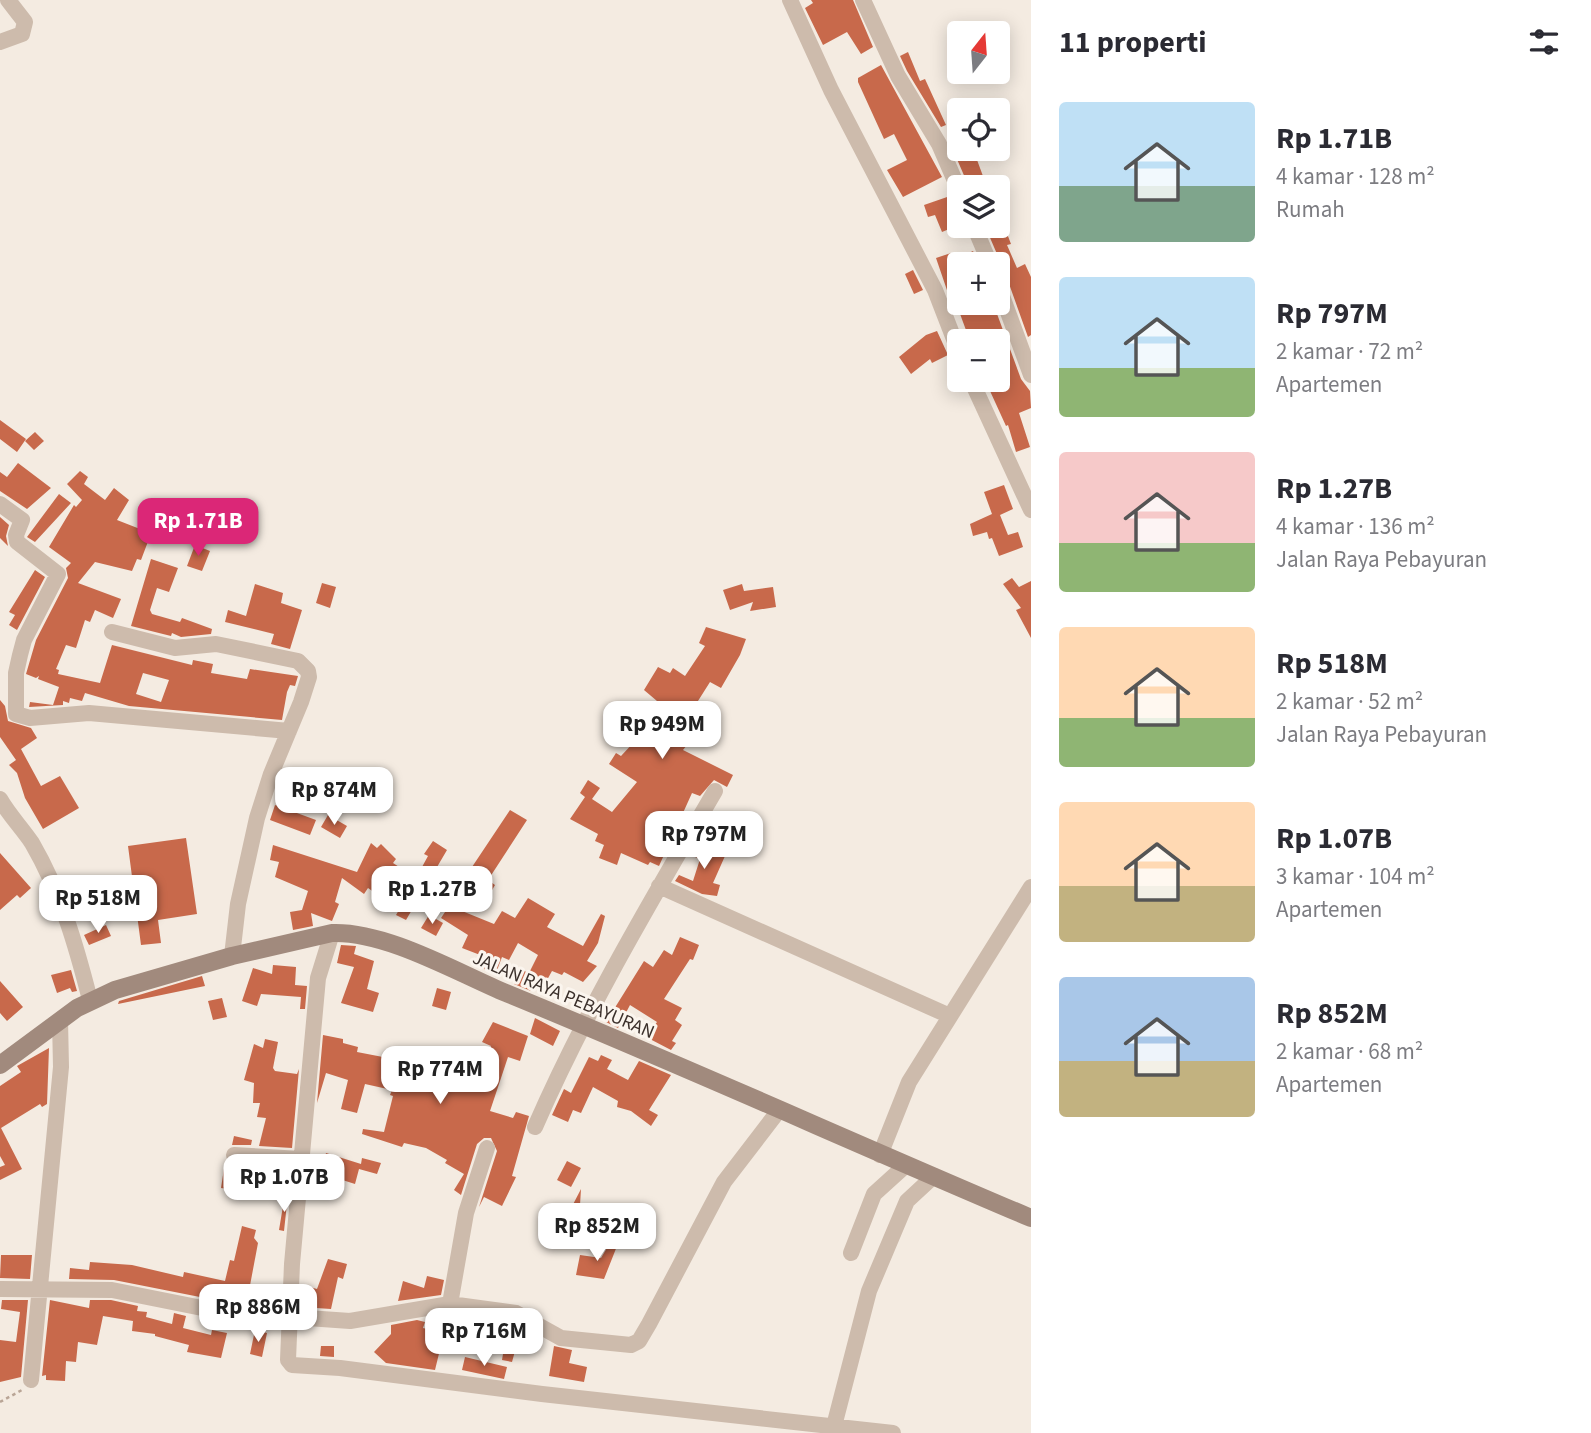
<!DOCTYPE html>
<html lang="id">
<head>
<meta charset="utf-8">
<style>
  body { margin:0; font-family:"Source Sans 3",sans-serif; background:#f7f7f7; color:#2b2b33; height:100vh; display:flex; flex-direction:column; font-size:26px; white-space:nowrap }
  * { box-sizing:border-box; margin:0 }
  p { font-size:23px; color:#7c7c81 }
  .icon { flex:none; width:38px; height:38px; fill:none; stroke:currentColor; stroke-width:2; stroke-linecap:round; stroke-linejoin:round }
  .map { position:relative; flex:1; overflow:hidden }
  .panel { display:flex; flex-direction:column; background:#fff; width:560px }
  .panel>* { flex:none }
  .needle { width:46px; rotate:17deg }
  .controls { position:absolute; left:947px; top:21px; display:grid; gap:14px }
  .controls a { display:grid; place-items:center; width:63px; height:63px; border-radius:7px; background:#fff; box-shadow:0 4px 18px #0003; font-size:35px }
  .price { position:absolute; translate:-50% -60px; padding:0 16px; border-radius:14px; background:#fff; color:#222; font-size:23px; line-height:46px; filter:drop-shadow(0 2px 4px #0008) }
  .price::after { content:''; position:absolute; left:50%; top:42px; width:21px; height:16px; margin-left:-10px; background:inherit; clip-path:polygon(0 0,100% 0,50% 100%) }
  .price.current { background:#db2777; color:#fff }
  ul { padding:0; list-style:none }
  li { display:flex; align-items:center; gap:21px; height:175px; padding:0 28px }
  li span { display:grid; place-items:center; flex:none; width:196px; height:140px; border-radius:7px; color:#555 }
  li>.icon { margin-inline-start:auto }
  span .icon { width:84px; height:84px; fill:#fffc; stroke-width:1 }
  li b { font-size:30px }
  h2 { display:flex; justify-content:space-between; align-items:center; height:84px; padding:0 28px; font-size:30px }
  main { display:flex; flex:1; min-height:0 }
  .map>svg:first-child { display:block }
</style>
</head>
<body>
<main>
<div class="map">
<svg width="1031" height="1433" viewBox="0 0 1031 1433">
  <rect width="100%" height="100%" fill="#f4ebe1"/>
  <path fill="#c8694b" fill-rule="evenodd" d="M 811,0 L 853,0 L 873,47 L 861,54 L 847,32 L 823,45 L 805,8 L 813,3 Z
    M 908,52 L 920,81 L 925,79 L 946,125 L 941,127 L 907,71 L 900,56 Z
    M 881,65 L 942,177 L 903,197 L 887,170 L 907,160 L 894,134 L 884,139 L 858,82 L 858,78 Z
    M 959,130 L 959,149 L 973,149 L 987,187 L 969,187 L 947,136 Z
    M 950,196 L 957,207 L 959,225 L 942,232 L 935,215 L 928,217 L 924,205 Z
    M 985,226 L 1000,226 L 1003,232 L 1006,231 L 1011,244 L 1007,245 L 1017,268 L 1025,264 L 1031,277 L 1031,335 L 1028,337 L 1008,281 L 998,273 L 1000,261 Z
    M 973,251 L 979,264 L 956,264 L 959,293 L 949,296 L 936,258 L 951,253 L 954,260 Z
    M 913,270 L 923,290 L 914,294 L 905,274 Z
    M 956,303 L 993,303 L 1021,379 L 1030,391 L 1031,408 L 1019,413 L 1030,447 L 1016,452 L 1008,425 L 1006,426 L 985,380 L 998,380 L 998,341 L 970,341 Z
    M 937,331 L 948,355 L 932,363 L 930,359 L 911,374 L 899,357 L 926,335 Z
    M 0,420 L 26,439 L 17,452 L 0,439 Z
    M 35,432 L 44,441 L 34,450 L 25,441 Z
    M 18,463 L 51,488 L 27,509 L 0,491 L 0,472 L 7,477 Z
    M 80,471 L 88,477 L 84,484 L 105,500 L 114,488 L 129,500 L 117,520 L 140,529 L 145,510 L 170,517 L 168,522 L 180,527 L 175,541 L 152,531 L 141,560 L 137,559 L 132,571 L 95,562 L 78,583 L 121,599 L 113,618 L 95,610 L 90,622 L 85,620 L 76,648 L 66,645 L 56,669 L 59,670 L 58,674 L 100,683 L 112,645 L 192,665 L 193,660 L 213,664 L 211,673 L 247,679 L 250,669 L 298,676 L 295,686 L 290,685 L 287,692 L 282,720 L 129,706 L 85,693 L 82,701 L 70,698 L 69,703 L 63,701 L 63,705 L 29,707 L 30,702 L 53,705 L 59,687 L 38,679 L 39,676 L 36,678 L 26,674 L 36,640 L 68,578 L 66,568 L 71,563 L 49,547 L 74,505 L 76,507 L 82,500 L 67,484 ZM 143,673 L 169,680 L 161,702 L 136,694 Z
    M 1004,485 L 1013,509 L 1000,515 L 1008,535 L 1018,532 L 1023,547 L 999,556 L 992,538 L 989,539 L 987,532 L 973,536 L 970,524 L 992,514 L 984,492 Z
    M 59,494 L 71,503 L 35,542 L 27,537 Z
    M 0,517 L 9,525 L 6,536 L 8,546 L 0,538 Z
    M 195,545 L 210,551 L 202,571 L 187,566 Z
    M 151,559 L 178,568 L 169,592 L 157,588 L 150,610 L 152,614 L 180,622 L 182,618 L 212,629 L 211,634 L 181,637 L 172,633 L 171,636 L 131,626 Z
    M 35,570 L 45,577 L 17,630 L 9,625 L 15,615 L 9,612 Z
    M 1012,578 L 1019,587 L 1031,581 L 1031,638 L 1016,610 L 1021,608 L 1003,584 Z
    M 322,583 L 336,587 L 330,608 L 316,603 Z
    M 255,584 L 283,593 L 281,603 L 302,610 L 290,649 L 271,644 L 274,634 L 225,622 L 228,610 L 246,616 Z
    M 742,584 L 744,591 L 773,587 L 776,607 L 750,611 L 753,602 L 730,610 L 723,590 Z
    M 706,627 L 746,639 L 740,655 L 721,688 L 710,682 L 679,731 L 691,740 L 683,750 L 733,775 L 727,787 L 714,780 L 700,796 L 692,793 L 659,866 L 650,862 L 648,865 L 621,853 L 617,865 L 599,858 L 604,845 L 595,841 L 598,834 L 570,819 L 585,797 L 580,793 L 588,780 L 600,788 L 592,799 L 612,812 L 637,782 L 609,764 L 616,753 L 621,756 L 649,726 L 642,721 L 657,701 L 644,690 L 658,667 L 670,673 L 673,668 L 685,676 L 705,646 L 699,643 Z
    M 0,700 L 5,706 L 8,721 L 31,728 L 37,738 L 21,749 L 41,786 L 60,776 L 79,808 L 43,829 L 25,798 L 17,773 L 9,765 L 16,760 L 0,737 Z
    M 351,786 L 362,796 L 365,789 L 379,796 L 371,813 L 357,807 L 343,794 Z
    M 275,805 L 316,820 L 310,835 L 270,820 Z
    M 510,810 L 527,820 L 488,880 L 495,885 L 488,897 L 477,889 L 462,911 L 494,924 L 502,911 L 515,918 L 528,898 L 555,914 L 547,927 L 583,946 L 601,914 L 605,916 L 598,943 L 587,961 L 597,966 L 583,982 L 564,972 L 562,975 L 552,971 L 542,989 L 535,985 L 531,991 L 514,984 L 522,970 L 529,973 L 538,955 L 518,943 L 509,960 L 502,957 L 496,973 L 484,969 L 488,958 L 462,948 L 468,935 L 441,918 L 453,900 L 443,894 L 452,879 L 460,885 Z
    M 328,815 L 347,826 L 340,838 L 321,827 Z
    M 186,838 L 197,914 L 158,920 L 161,943 L 141,945 L 128,846 Z
    M 433,841 L 447,850 L 406,920 L 396,915 L 399,910 L 368,888 L 364,894 L 342,878 L 335,902 L 339,904 L 332,921 L 311,913 L 313,926 L 293,930 L 290,912 L 302,910 L 308,891 L 275,877 L 279,862 L 270,860 L 273,845 L 357,872 L 371,843 L 377,848 L 381,844 L 396,859 L 393,863 L 416,878 L 428,856 L 424,854 Z
    M 697,843 L 725,856 L 713,883 L 720,885 L 717,896 L 702,894 L 675,881 L 679,875 L 693,881 L 700,859 L 690,855 Z
    M 0,853 L 31,888 L 20,898 L 17,895 L 0,910 Z
    M 111,883 L 124,903 L 97,921 L 86,903 Z
    M 429,915 L 443,923 L 436,936 L 421,928 Z
    M 106,925 L 111,936 L 89,945 L 84,935 Z
    M 680,937 L 699,945 L 693,960 L 690,959 L 664,999 L 682,1008 L 675,1020 L 682,1025 L 672,1041 L 676,1043 L 671,1050 L 646,1037 L 657,1022 L 630,1005 L 618,1028 L 606,1022 L 644,961 L 653,967 L 664,950 L 672,955 Z
    M 341,945 L 356,946 L 354,954 L 374,961 L 367,989 L 379,993 L 373,1012 L 341,1003 L 354,967 L 337,963 Z
    M 273,965 L 296,967 L 295,985 L 307,986 L 305,1009 L 300,1009 L 301,997 L 261,994 L 257,1006 L 242,1001 L 253,968 L 272,974 Z
    M 71,970 L 77,991 L 72,992 L 70,988 L 57,993 L 51,975 Z
    M 202,976 L 205,986 L 118,1004 L 119,1001 Z
    M 0,981 L 23,1007 L 7,1021 L 0,1013 Z
    M 437,988 L 451,992 L 446,1010 L 432,1006 Z
    M 222,998 L 227,1017 L 213,1020 L 208,1001 Z
    M 535,1018 L 560,1031 L 553,1046 L 530,1034 Z
    M 493,1022 L 528,1036 L 520,1061 L 508,1057 L 490,1111 L 513,1118 L 516,1112 L 529,1116 L 512,1176 L 516,1177 L 502,1206 L 484,1197 L 479,1207 L 497,1151 L 491,1138 L 484,1138 L 477,1144 L 461,1195 L 454,1190 L 464,1174 L 445,1163 L 447,1160 L 426,1148 L 404,1143 L 402,1147 L 362,1134 L 363,1129 L 384,1132 L 393,1096 L 390,1095 L 392,1090 L 365,1084 L 357,1113 L 341,1109 L 348,1080 L 326,1073 L 317,1103 L 323,1035 L 343,1039 L 343,1043 L 358,1047 L 357,1052 L 388,1058 L 388,1060 L 406,1068 L 403,1080 L 434,1090 L 435,1084 L 451,1089 L 465,1060 L 483,1069 L 491,1046 L 482,1042 Z
    M 265,1039 L 278,1042 L 273,1068 L 275,1071 L 297,1074 L 299,1069 L 292,1148 L 259,1146 L 266,1118 L 257,1117 L 260,1103 L 253,1103 L 254,1083 L 244,1080 L 254,1044 L 263,1048 Z
    M 49,1048 L 47,1104 L 42,1107 L 40,1104 L 1,1128 L 22,1169 L 0,1180 L 0,1167 L 5,1165 L 0,1156 L 0,1086 L 21,1072 L 17,1066 Z
    M 601,1055 L 612,1060 L 607,1069 L 628,1080 L 639,1061 L 671,1075 L 649,1110 L 658,1115 L 651,1126 L 631,1111 L 617,1107 L 618,1101 L 593,1087 L 581,1113 L 573,1110 L 568,1122 L 552,1115 L 564,1089 L 571,1093 L 589,1057 L 598,1061 Z
    M 234,1136 L 252,1140 L 251,1145 L 232,1145 Z
    M 326,1153 L 361,1164 L 362,1158 L 381,1163 L 377,1174 L 359,1169 L 355,1184 L 333,1177 L 336,1168 L 339,1167 L 323,1164 Z
    M 567,1161 L 581,1168 L 571,1187 L 557,1180 Z
    M 225,1162 L 246,1166 L 245,1169 L 254,1172 L 264,1172 L 264,1176 L 271,1178 L 268,1188 L 256,1189 L 256,1184 L 236,1182 L 235,1190 L 221,1188 Z
    M 581,1189 L 580,1205 L 589,1210 L 583,1222 L 578,1219 L 575,1239 L 563,1237 L 567,1216 Z
    M 285,1194 L 288,1194 L 284,1231 L 279,1230 Z
    M 242,1226 L 256,1230 L 254,1238 L 258,1243 L 248,1296 L 269,1302 L 268,1305 L 230,1302 L 232,1295 L 207,1289 L 205,1298 L 114,1280 L 69,1279 L 70,1268 L 89,1270 L 90,1262 L 132,1265 L 183,1277 L 184,1272 L 225,1281 L 230,1260 L 234,1261 Z
    M 613,1238 L 619,1241 L 604,1279 L 576,1275 L 580,1255 L 601,1258 Z
    M 1,1255 L 32,1255 L 30,1279 L 0,1278 Z
    M 328,1259 L 347,1264 L 343,1279 L 338,1277 L 331,1309 L 301,1307 L 302,1285 L 317,1289 Z
    M 427,1276 L 444,1280 L 441,1295 L 398,1301 L 403,1281 L 424,1288 Z
    M 2,1300 L 28,1300 L 21,1377 L 0,1382 L 0,1340 L 16,1342 L 20,1312 L 1,1309 Z
    M 50,1300 L 89,1308 L 90,1300 L 111,1300 L 138,1306 L 137,1311 L 147,1312 L 146,1317 L 172,1324 L 174,1313 L 186,1316 L 183,1328 L 211,1335 L 212,1330 L 227,1333 L 221,1358 L 187,1352 L 189,1345 L 155,1336 L 155,1334 L 132,1331 L 133,1321 L 103,1316 L 97,1345 L 78,1342 L 76,1362 L 66,1361 L 65,1381 L 46,1380 L 46,1375 L 42,1376 Z
    M 417,1320 L 425,1322 L 423,1328 L 444,1333 L 435,1370 L 386,1363 L 374,1352 L 391,1334 L 391,1325 Z
    M 508,1324 L 532,1334 L 527,1354 L 515,1351 L 512,1362 L 502,1360 Z
    M 255,1330 L 267,1333 L 262,1357 L 250,1354 Z
    M 451,1330 L 465,1333 L 462,1347 L 448,1344 Z
    M 321,1346 L 334,1346 L 334,1357 L 320,1356 Z
    M 554,1346 L 572,1350 L 569,1363 L 587,1367 L 584,1382 L 549,1376 Z
    M 465,1357 L 507,1367 L 504,1379 L 462,1370 Z"/>
  <g fill="none" stroke-linecap="round" stroke-linejoin="round">
    <path stroke="#b9a596" stroke-width="2.5" stroke-dasharray="3.5 3.5" stroke-linecap="butt" d="M 0,1402 L 22,1390"/>
    <path stroke="#cdbbac" stroke-width="16" d="M 790,0 L 831,90 L 935,290 L 959,352
      M 863,0 L 898,76 L 939,144 L 959,190
      M 0,42 L 22,34 L 25,22 L 8,0
      M 974,226 L 990,264
      M 998,285 L 1031,375
      M 971,380 L 1031,510
      M 0,504 L 22,520 L 16,535 L 17,542 L 58,574 L 24,640 L 20,655 L 16,673 L 16,714 L 30,718 L 89,713 L 289,731
      M 112,632 L 175,648 L 216,644 L 255,652 L 298,661 L 308,671 L 309,677 L 301,702 L 271,774 L 257,818 L 238,904 L 232,956
      M 0,799 C 9,815 22,828 32,843 C 61,893 76,945 90,1000
      M 659,886 L 950,1016
      M 332,933 L 318,978 L 292,1264 L 288,1360 L 292,1365 L 340,1368 L 542,1394 L 893,1433
      M 535,1127 C 586,1010 651,901 715,791
      M 487,1148 L 466,1213 L 450,1304 L 516,1313 L 561,1338 L 631,1345 L 639,1341 L 649,1324 L 724,1182 L 780,1109
      M 234,1155 L 301,1159
      M 880,1155 L 909,1082 L 1031,887
      M 851,1253 L 874,1194 L 906,1165
      M 0,1289 L 112,1290 L 222,1312 L 350,1321 L 450,1304
      M 31,1380 L 61,1067 L 60,1020
      M 834,1426 L 869,1291 L 907,1201 L 934,1176"/>
    <path stroke="#a18a7d" stroke-width="18" d="M 0,1065 L 77,1008 L 115,990 L 232,956 L 332,933 C 386,931 456,972 506,993 C 682,1065 856,1144 1031,1218"/>
  </g>
  <g text-anchor="middle" stroke-width="6" stroke-linejoin="round" paint-order="stroke">
    <g font-size="19" fill="#3b302b" stroke="#fbf5ee">
      <text transform="translate(564 994) rotate(23)" y="7">JALAN RAYA PEBAYURAN</text>
    </g>
  </g>
</svg>
<div class="controls">
<a><svg class="needle" viewBox="-14 -14 28 28"><path d="M0-13l5 13h-10z" fill="#e53935"/><path d="M0 13l5-13h-10z" fill="#7c7c81"/></svg></a>
<a><svg class="icon" aria-label="locate" viewBox="0 0 24 24"><circle cx="12" cy="12" r="6"/><path d="M12 2v4M12 18v4M2 12h4M18 12h4"/></svg></a>
<a><svg class="icon" aria-label="layers" viewBox="0 0 24 24"><path d="M12 4l9 5-9 5-9-5zM3 14l9 5 9-5"/></svg></a>
<a>+</a>
<a>−</a>
</div>
<b class="price current" style="left:198px;top:558px">Rp 1.71B</b>
<b class="price" style="left:662px;top:761px">Rp 949M</b>
<b class="price" style="left:334px;top:827px">Rp 874M</b>
<b class="price" style="left:704px;top:871px">Rp 797M</b>
<b class="price" style="left:432px;top:926px">Rp 1.27B</b>
<b class="price" style="left:98px;top:935px">Rp 518M</b>
<b class="price" style="left:440px;top:1106px">Rp 774M</b>
<b class="price" style="left:284px;top:1214px">Rp 1.07B</b>
<b class="price" style="left:597px;top:1263px">Rp 852M</b>
<b class="price" style="left:258px;top:1344px">Rp 886M</b>
<b class="price" style="left:484px;top:1368px">Rp 716M</b>
</div>
<section class="panel">
<h2>11 properti<svg class="icon" aria-label="filters" viewBox="0 0 24 24"><path d="M4 7h16M4 17h16"/><circle cx="9" cy="7" r="2"/><circle cx="15" cy="17" r="2"/></svg></h2>
<ul>
<li><span style="background:linear-gradient(#bfe0f5 60%,#7fa58c 0)"><svg class="icon" aria-label="home" viewBox="0 0 24 24"><path d="M3 11l9-7 9 7M6 9v11h12V9"/></svg></span><div><b>Rp 1.71B</b><p>4 kamar · 128 m²</p><p>Rumah</p></div></li>
<li><span style="background:linear-gradient(#bfe0f5 65%,#8fb573 0)"><svg class="icon" aria-label="home" viewBox="0 0 24 24"><path d="M3 11l9-7 9 7M6 9v11h12V9"/></svg></span><div><b>Rp 797M</b><p>2 kamar · 72 m²</p><p>Apartemen</p></div></li>
<li><span style="background:linear-gradient(#f6c9c9 65%,#8fb573 0)"><svg class="icon" aria-label="home" viewBox="0 0 24 24"><path d="M3 11l9-7 9 7M6 9v11h12V9"/></svg></span><div><b>Rp 1.27B</b><p>4 kamar · 136 m²</p><p>Jalan Raya Pebayuran</p></div></li>
<li><span style="background:linear-gradient(#ffd9b3 65%,#8fb573 0)"><svg class="icon" aria-label="home" viewBox="0 0 24 24"><path d="M3 11l9-7 9 7M6 9v11h12V9"/></svg></span><div><b>Rp 518M</b><p>2 kamar · 52 m²</p><p>Jalan Raya Pebayuran</p></div></li>
<li><span style="background:linear-gradient(#ffd9b3 60%,#c2b280 0)"><svg class="icon" aria-label="home" viewBox="0 0 24 24"><path d="M3 11l9-7 9 7M6 9v11h12V9"/></svg></span><div><b>Rp 1.07B</b><p>3 kamar · 104 m²</p><p>Apartemen</p></div></li>
<li><span style="background:linear-gradient(#a9c7e8 60%,#c2b280 0)"><svg class="icon" aria-label="home" viewBox="0 0 24 24"><path d="M3 11l9-7 9 7M6 9v11h12V9"/></svg></span><div><b>Rp 852M</b><p>2 kamar · 68 m²</p><p>Apartemen</p></div></li>
</ul>
</section>
</main>
</body>
</html>
